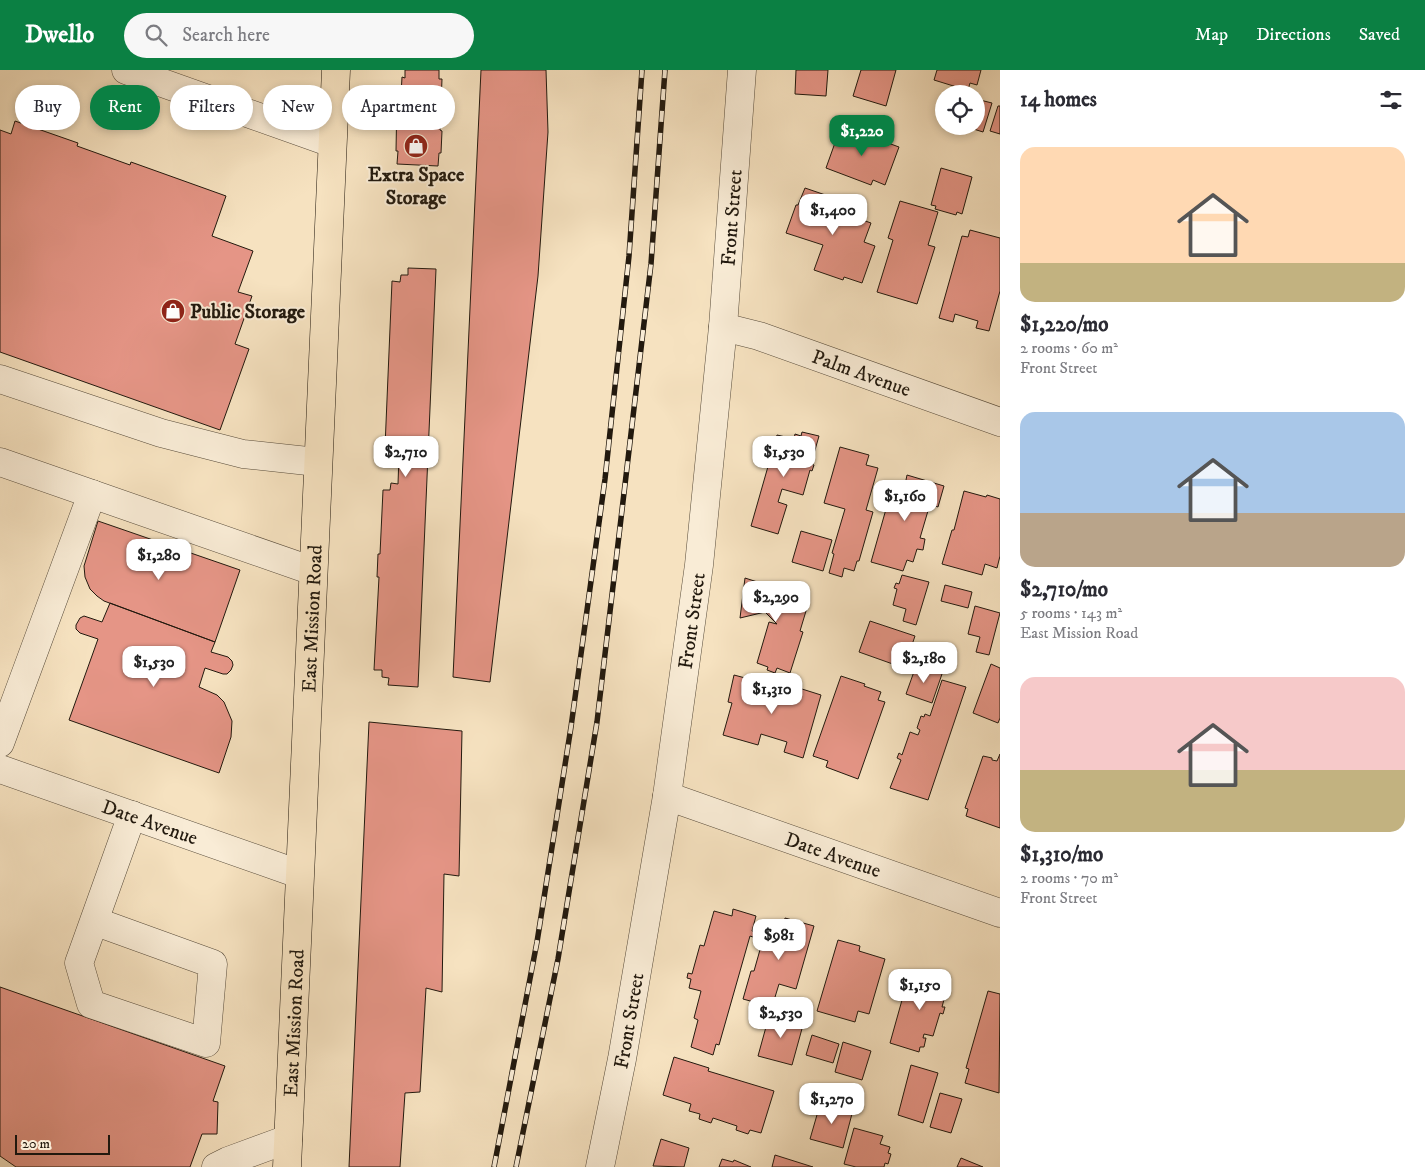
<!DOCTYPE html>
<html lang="en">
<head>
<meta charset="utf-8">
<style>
  body { margin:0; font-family:"IM FELL DW Pica",serif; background:#f7f7f7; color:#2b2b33; height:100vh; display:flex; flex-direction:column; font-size:19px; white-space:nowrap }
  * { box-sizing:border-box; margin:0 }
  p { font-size:16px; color:#7c7c81 }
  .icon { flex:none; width:28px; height:28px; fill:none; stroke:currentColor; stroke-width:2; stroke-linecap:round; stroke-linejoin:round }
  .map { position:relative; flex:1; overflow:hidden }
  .sheet { display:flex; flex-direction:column; background:#fff; width:425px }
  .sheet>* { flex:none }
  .hud { position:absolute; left:15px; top:15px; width:475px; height:45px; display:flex; gap:10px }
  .fabs { position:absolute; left:935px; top:15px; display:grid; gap:10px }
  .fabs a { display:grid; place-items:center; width:50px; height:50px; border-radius:50%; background:#fff; box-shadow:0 2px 8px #0003; font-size:25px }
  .scale { position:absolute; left:15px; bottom:12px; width:95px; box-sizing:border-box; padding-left:5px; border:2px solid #22190e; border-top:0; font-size:14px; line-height:18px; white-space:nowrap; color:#22190e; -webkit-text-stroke:4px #f9ecd6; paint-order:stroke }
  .price { position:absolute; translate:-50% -42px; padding:0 11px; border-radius:10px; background:#fff; color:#222; font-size:16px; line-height:32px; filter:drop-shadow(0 1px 2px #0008) }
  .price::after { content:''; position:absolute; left:50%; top:30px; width:15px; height:11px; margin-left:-8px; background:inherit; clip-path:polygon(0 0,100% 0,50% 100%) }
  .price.active { background:#0b8043; color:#fff }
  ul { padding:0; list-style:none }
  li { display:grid; align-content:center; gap:10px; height:265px; padding:0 20px }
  li span { display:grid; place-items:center; height:155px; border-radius:15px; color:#555 }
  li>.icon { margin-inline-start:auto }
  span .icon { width:90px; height:90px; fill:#fffc; stroke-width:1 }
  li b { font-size:21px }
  h2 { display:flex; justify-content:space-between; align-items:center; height:60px; padding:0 20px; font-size:21px }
  .tag { padding:0 18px; border-radius:22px; background:#fff; box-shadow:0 2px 8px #0003; font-size:18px; line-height:45px }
  .tag.active { background:#0b8043; color:#fff }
  header { display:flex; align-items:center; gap:30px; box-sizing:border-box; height:70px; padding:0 25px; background:#0b8043; color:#fff }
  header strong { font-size:24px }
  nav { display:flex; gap:28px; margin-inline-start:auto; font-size:18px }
  .search { width:350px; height:45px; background:#f7f7f7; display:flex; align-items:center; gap:12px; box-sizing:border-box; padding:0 18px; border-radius:28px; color:#7c7c81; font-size:19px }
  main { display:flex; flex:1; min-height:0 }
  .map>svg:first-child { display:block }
</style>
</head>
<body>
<header>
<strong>Dwello</strong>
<div class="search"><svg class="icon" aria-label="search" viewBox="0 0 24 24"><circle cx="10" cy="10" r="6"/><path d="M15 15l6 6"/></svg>Search here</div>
<nav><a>Map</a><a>Directions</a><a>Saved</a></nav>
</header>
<main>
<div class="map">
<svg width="1000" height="1097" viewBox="0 0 1000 1097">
  <rect width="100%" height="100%" fill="#f6e2c0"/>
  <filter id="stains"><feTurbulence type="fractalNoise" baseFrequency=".004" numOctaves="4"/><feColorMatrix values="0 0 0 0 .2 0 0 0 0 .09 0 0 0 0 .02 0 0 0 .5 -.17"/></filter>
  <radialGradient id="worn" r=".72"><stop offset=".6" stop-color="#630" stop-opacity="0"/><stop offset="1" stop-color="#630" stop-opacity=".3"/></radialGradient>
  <path fill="#e59586" stroke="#22190e" d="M 405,0 L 439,0 L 439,9 L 442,9 L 440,60 L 442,61 L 441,83 L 439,83 L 438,96 L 397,94 L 398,81 L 396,81 L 397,25 L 401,25 L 402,7 L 405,8 Z
    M 481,0 L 546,0 L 548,62 L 538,206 L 490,612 L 453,607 Z
    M 796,0 L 828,0 L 826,26 L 795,24 Z
    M 861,0 L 896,0 L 886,36 L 853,26 Z
    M 937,0 L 981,0 L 977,15 L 970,13 L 968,20 L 965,20 L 965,22 L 959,21 L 960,18 L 934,10 Z
    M 976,29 L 992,33 L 983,62 L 964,56 L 976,56 Z
    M 998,36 L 1000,36 L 1000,64 L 990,61 Z
    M 15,51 L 78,73 L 77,76 L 130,95 L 131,92 L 226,126 L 212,166 L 253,181 L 238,222 L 252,226 L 235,274 L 249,279 L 220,360 L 0,282 L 0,60 L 11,64 Z
    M 841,56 L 899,77 L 885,115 L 873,110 L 871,115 L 826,98 Z
    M 941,98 L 972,107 L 962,144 L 957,142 L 956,145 L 935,139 L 936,136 L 931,135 Z
    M 805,118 L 843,131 L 840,142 L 871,153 L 864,172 L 875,176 L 862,213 L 844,207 L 843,210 L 814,200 L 823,175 L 786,163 L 796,135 L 798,135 Z
    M 900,131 L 938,142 L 928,175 L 935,177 L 917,234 L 877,222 L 893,170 L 888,168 Z
    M 970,160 L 1000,168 L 1000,221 L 989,261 L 976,258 L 978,251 L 955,244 L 953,252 L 939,248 L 962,166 L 968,167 Z
    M 408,198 L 436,199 L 418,617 L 388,615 L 389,608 L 382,607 L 382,600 L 374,600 L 379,507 L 377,507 L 378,484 L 380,484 L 383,420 L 390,420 L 391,413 L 398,414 L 399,385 L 392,385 L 392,377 L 385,377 L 392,211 L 400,212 L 401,205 L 408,205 Z
    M 802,362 L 819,366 L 811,394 L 814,395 L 812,401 L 810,400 L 803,425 L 782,419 L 778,432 L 787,435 L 778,464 L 751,456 L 777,365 L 794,369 L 795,364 L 801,366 Z
    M 840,377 L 869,385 L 866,395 L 878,398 L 866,440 L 873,442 L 859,491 L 857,491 L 854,501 L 844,498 L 842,507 L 829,503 L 834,484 L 832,483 L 845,439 L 824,433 Z
    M 907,405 L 944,416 L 938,437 L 930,434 L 920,468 L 925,469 L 923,480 L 917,479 L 913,492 L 907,490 L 903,501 L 871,492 L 894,411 L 905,415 Z
    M 964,421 L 986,427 L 987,425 L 1000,429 L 1000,486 L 997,498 L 985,494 L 982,505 L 942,494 L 952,460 L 954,460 Z
    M 98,451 L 240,500 L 215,572 L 104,531 L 97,526 L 90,519 L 85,507 L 84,496 Z
    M 801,461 L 832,470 L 823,501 L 792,492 Z
    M 902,505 L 929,512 L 916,555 L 903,551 L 906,539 L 893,535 L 897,519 L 894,518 L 896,513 L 899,514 Z
    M 745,508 L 773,517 L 772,519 L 809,531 L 800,561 L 803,562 L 790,603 L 777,598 L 775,603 L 767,600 L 768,597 L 757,593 L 769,552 L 777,554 L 765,542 L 740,548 Z
    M 945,515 L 972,522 L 968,538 L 941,531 Z
    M 110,533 L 215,572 L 211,582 L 228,587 L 232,591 L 233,595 L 231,600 L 227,604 L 223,604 L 205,598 L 199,617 L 217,625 L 224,632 L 232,651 L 231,667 L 219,703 L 69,650 L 98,569 L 80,563 L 76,559 L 76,555 L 80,548 L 84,546 L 102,552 Z
    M 975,536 L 1000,543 L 989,585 L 976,582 L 980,567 L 968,564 Z
    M 870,551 L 915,566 L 904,598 L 859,582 Z
    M 991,594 L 1000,598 L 1000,648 L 998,653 L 973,643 Z
    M 916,596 L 942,604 L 932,633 L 906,624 Z
    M 734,605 L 749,609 L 750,606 L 757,608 L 757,610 L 759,611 L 755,626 L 768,630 L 769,625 L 779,628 L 783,613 L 821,625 L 803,688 L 784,682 L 787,672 L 761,664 L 758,675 L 723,665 L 732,633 L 728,632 Z
    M 841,606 L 865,614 L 864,616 L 881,622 L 878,630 L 885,632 L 858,709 L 826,697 L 828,691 L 813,686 Z
    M 942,610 L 966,617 L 928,730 L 890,718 L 901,690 L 897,688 L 899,683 L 902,685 L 910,662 L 918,665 L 920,660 L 917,658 L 921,646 L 924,647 L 925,644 L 930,646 Z
    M 369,652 L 462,661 L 459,806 L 444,804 L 442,922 L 426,918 L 420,1022 L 405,1023 L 400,1097 L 349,1097 Z
    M 1000,684 L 1000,758 L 966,746 L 968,739 L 965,738 L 983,686 L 992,688 L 992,690 L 997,691 Z
    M 733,839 L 756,846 L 752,861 L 755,862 L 753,867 L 750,866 L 719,975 L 716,974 L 713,985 L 691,977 L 698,950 L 694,948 L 701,921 L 689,918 L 691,909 L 687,908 L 688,903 L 692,904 L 700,875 L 704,876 L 714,841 L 732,846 Z
    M 785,848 L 814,856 L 796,919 L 779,914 L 772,937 L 743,929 L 751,901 L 754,901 L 767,855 L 783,859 Z
    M 838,870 L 860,876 L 859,881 L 885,889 L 869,944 L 858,941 L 855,952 L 817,941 Z
    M 933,903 L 950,907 L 942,937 L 945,937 L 943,944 L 940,943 L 933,966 L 924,964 L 923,968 L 926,968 L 924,977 L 920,977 L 919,982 L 890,973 L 909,905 L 925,910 L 926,905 L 932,907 Z
    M 0,917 L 225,996 L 213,1031 L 218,1032 L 217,1064 L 202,1064 L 190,1097 L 16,1097 L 0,1086 Z
    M 988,921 L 1000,924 L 999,1023 L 965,1013 L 969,999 L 966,998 Z
    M 779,945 L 800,951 L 800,954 L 803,955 L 792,995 L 758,986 L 769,946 L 778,948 Z
    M 812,965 L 839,974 L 833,993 L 806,985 Z
    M 843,972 L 871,981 L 862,1010 L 835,1002 Z
    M 674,987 L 709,998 L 708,1001 L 774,1021 L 761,1063 L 750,1060 L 748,1064 L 736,1060 L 737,1056 L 713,1048 L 711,1053 L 699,1049 L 700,1044 L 689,1041 L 691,1034 L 663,1025 Z
    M 911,995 L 938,1003 L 923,1053 L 898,1045 Z
    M 940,1023 L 962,1029 L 951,1063 L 930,1057 Z
    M 821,1031 L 853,1040 L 843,1078 L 810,1069 Z
    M 854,1058 L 883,1066 L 880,1074 L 890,1077 L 888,1083 L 891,1084 L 888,1094 L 885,1093 L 884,1097 L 856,1097 L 844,1094 Z
    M 661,1069 L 689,1078 L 684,1097 L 653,1096 Z
    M 775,1085 L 813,1097 L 772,1097 Z
    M 961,1088 L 983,1097 L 957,1097 Z
    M 722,1089 L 733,1092 L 734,1090 L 751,1097 L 719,1097 Z"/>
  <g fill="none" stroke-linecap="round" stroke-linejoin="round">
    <g stroke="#574b3a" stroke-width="29">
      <g id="minor">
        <path d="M 126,0 L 332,73"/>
        <path id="s1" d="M 723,257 L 759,266 L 1000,352"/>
        <path d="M 0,309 L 161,363 L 243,384 L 317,392"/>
        <path d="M 0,392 L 313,501"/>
        <path d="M 0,673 L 92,424"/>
        <path id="s2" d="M 0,699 L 299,804"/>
        <path id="s3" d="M 667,726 L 1000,843"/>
        <path d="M 94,851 L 213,894 L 206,973 L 91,934 L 79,893 L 132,745"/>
        <path d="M 216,1097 L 228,1091 L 288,1069"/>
        <path id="s4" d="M 600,1097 L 622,989 L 667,726 L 699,495 L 723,257 L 742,0"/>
      </g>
    </g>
    <g stroke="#22190e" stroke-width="29">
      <g id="major">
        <path id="s5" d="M 287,1097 L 336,0"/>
      </g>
    </g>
    <use href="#minor" stroke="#f9ecd6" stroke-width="28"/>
    <use href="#major" stroke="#f6e2c0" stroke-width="28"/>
    <g stroke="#22190e" stroke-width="5.5">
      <path id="rail" d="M 494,1097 L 537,872 L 571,657 L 605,409 L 629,186 L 642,0
        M 516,1097 L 558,889 L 597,652 L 651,194 L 665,0"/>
    </g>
    <use href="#rail" stroke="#f9ecd6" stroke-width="4" stroke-dasharray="11" stroke-linecap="butt"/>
  </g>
  <defs>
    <g id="shop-disc" transform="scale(1.25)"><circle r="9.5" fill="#8f2418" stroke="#f9ecd6"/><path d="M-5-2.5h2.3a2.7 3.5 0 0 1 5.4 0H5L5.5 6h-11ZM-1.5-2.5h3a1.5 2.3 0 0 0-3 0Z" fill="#fff"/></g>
  </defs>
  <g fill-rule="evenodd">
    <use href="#shop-disc" x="416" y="76"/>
    <use href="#shop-disc" x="173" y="241"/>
  </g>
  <g text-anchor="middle" stroke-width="4" stroke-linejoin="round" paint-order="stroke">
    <g font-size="20" font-weight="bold" fill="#22190e" stroke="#f9ecd6">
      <text x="416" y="111">Extra Space<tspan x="416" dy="23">Storage</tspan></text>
      <text x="190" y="248" text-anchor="start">Public Storage</text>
    </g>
    <g font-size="20" fill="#22190e" stroke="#f9ecd6">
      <text dy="7" stroke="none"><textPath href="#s4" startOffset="959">Front Street</textPath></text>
      <text dy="7" stroke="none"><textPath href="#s1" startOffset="146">Palm Avenue</textPath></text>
      <text dy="7" stroke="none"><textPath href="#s5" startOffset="549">East Mission Road</textPath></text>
      <text dy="7" stroke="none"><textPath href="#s4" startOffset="554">Front Street</textPath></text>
      <text dy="7" stroke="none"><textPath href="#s2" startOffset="159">Date Avenue</textPath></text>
      <text dy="7" stroke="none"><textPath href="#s3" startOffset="176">Date Avenue</textPath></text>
      <text dy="7" stroke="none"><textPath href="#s4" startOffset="149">Front Street</textPath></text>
      <text dy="7" stroke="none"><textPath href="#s5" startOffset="144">East Mission Road</textPath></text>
    </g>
  </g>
  <rect width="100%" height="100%" filter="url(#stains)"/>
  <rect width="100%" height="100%" fill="url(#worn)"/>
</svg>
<div class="fabs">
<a><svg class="icon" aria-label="locate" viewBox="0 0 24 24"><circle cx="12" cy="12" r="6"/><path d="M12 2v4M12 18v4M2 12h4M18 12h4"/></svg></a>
</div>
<div class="scale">20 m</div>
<b class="price active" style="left:862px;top:87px">$1,220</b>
<b class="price" style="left:833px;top:166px">$1,400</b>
<b class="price" style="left:406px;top:408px">$2,710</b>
<b class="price" style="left:784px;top:408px">$1,530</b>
<b class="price" style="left:905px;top:452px">$1,160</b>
<b class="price" style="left:159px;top:511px">$1,280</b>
<b class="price" style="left:776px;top:553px">$2,290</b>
<b class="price" style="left:924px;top:614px">$2,180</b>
<b class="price" style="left:154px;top:618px">$1,530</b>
<b class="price" style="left:772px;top:645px">$1,310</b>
<b class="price" style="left:779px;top:891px">$981</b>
<b class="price" style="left:920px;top:941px">$1,150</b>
<b class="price" style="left:781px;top:969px">$2,530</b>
<b class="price" style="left:832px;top:1055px">$1,270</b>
<div class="hud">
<a class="tag">Buy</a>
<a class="tag active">Rent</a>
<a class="tag">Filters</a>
<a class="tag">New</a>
<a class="tag">Apartment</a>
</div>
</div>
<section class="sheet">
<h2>14 homes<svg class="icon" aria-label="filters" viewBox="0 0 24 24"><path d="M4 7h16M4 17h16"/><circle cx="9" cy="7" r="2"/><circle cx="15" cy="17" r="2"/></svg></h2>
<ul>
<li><span style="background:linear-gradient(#ffd9b3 75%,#c2b280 0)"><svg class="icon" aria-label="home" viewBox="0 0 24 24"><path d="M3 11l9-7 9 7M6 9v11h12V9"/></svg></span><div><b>$1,220/mo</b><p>2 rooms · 60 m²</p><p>Front Street</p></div></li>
<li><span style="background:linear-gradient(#a9c7e8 65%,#b9a48a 0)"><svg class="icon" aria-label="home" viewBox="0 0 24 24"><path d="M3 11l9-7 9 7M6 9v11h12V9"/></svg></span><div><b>$2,710/mo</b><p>5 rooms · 143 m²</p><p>East Mission Road</p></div></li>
<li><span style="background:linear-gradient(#f6c9c9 60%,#c2b280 0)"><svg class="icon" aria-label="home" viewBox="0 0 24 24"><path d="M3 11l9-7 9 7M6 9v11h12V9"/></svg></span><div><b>$1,310/mo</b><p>2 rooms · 70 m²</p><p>Front Street</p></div></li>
</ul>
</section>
</main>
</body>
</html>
